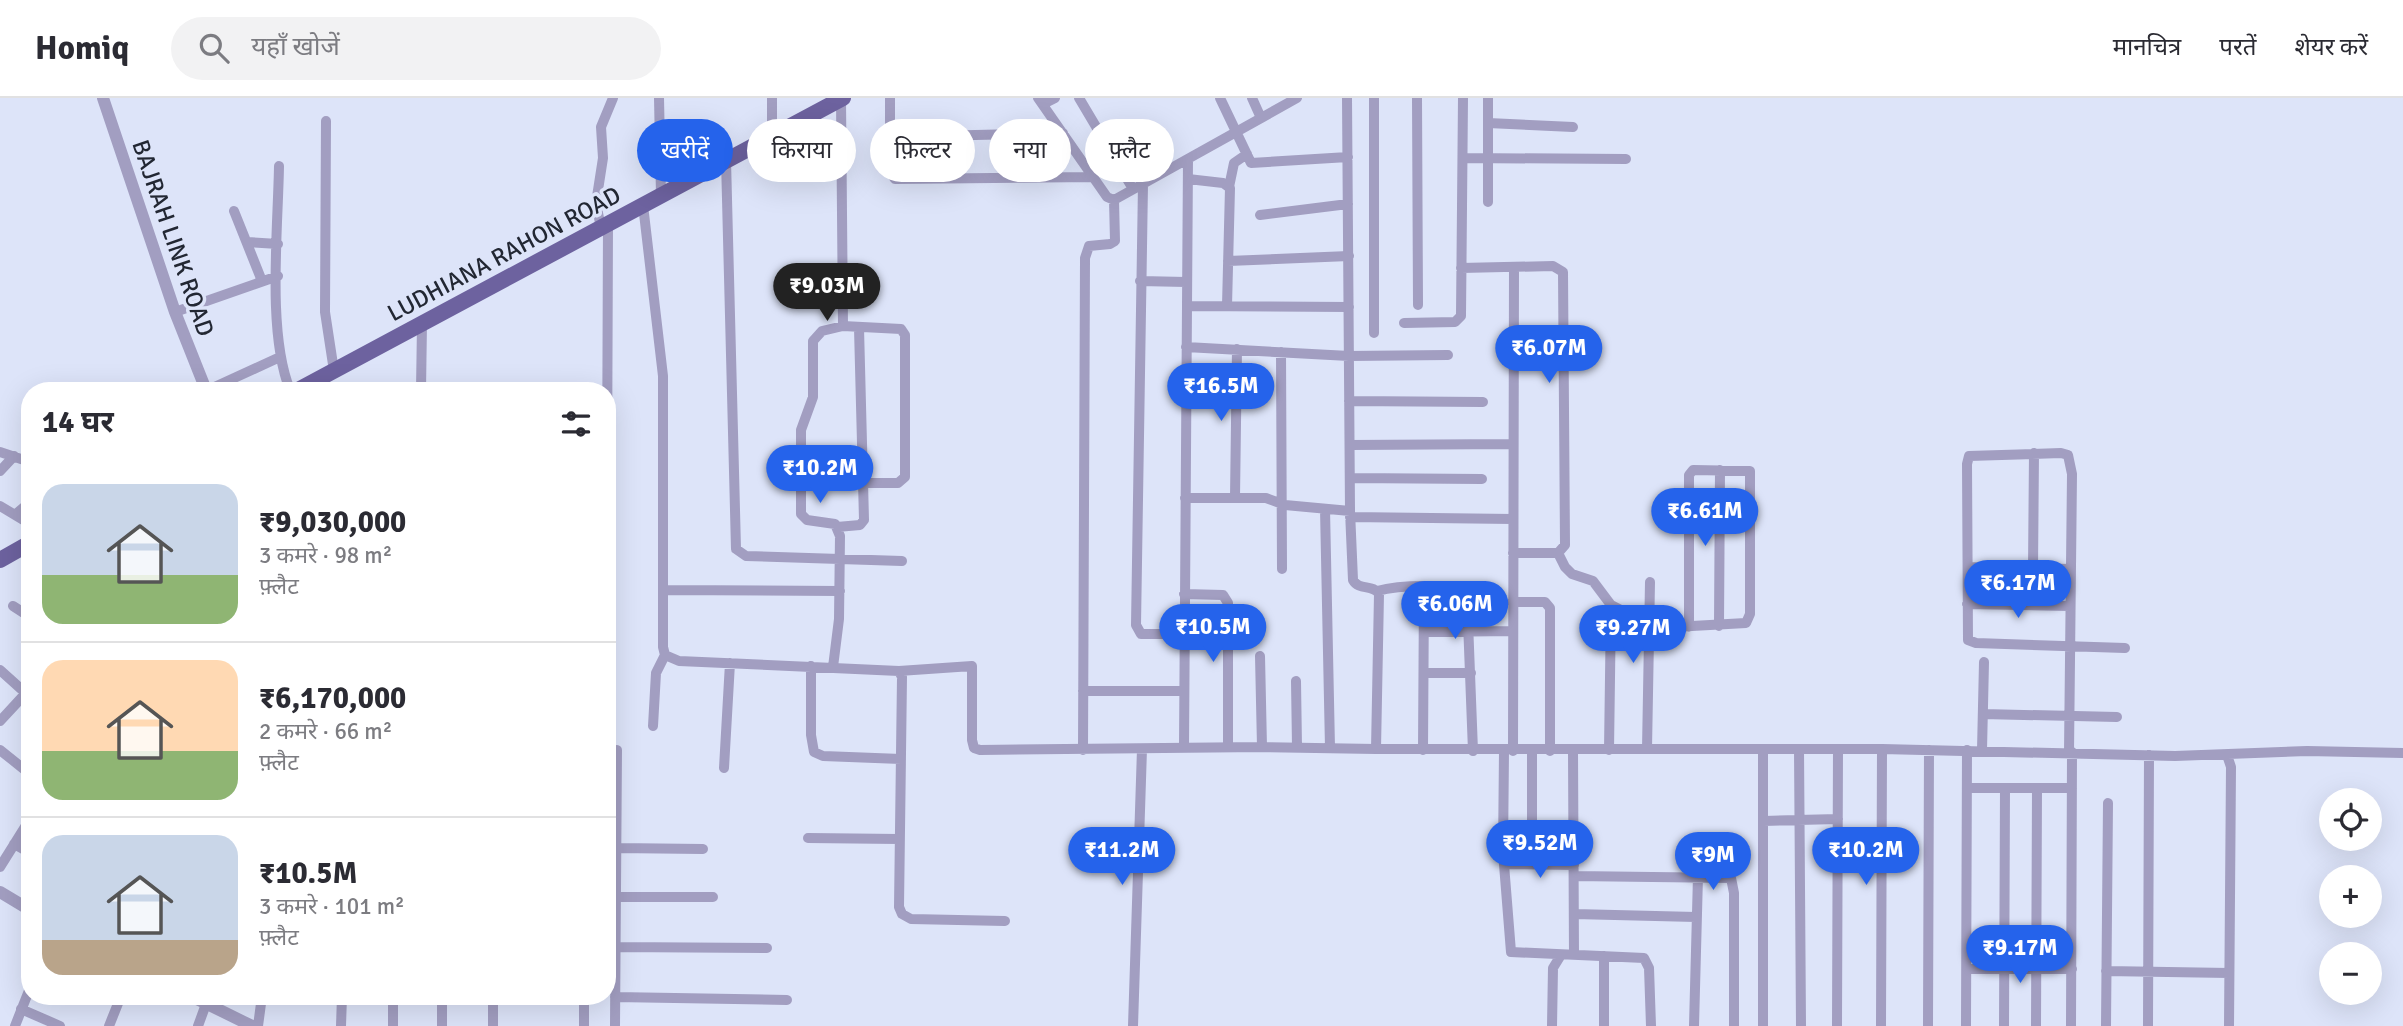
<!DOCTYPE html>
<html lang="hi">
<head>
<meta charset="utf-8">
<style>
  body { margin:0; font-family:Signika,"Noto Sans Devanagari",sans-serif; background:#f2f2f3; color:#2b2b33; height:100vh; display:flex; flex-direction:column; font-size:26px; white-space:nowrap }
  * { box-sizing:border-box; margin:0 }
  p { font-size:23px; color:#7c7c81 }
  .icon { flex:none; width:38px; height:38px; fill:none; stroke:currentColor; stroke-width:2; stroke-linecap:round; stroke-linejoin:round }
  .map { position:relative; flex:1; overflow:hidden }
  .panel { position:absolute; left:21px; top:284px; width:595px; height:623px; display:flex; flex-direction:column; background:#fff; border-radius:28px; box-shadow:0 7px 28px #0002 }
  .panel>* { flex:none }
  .banner { position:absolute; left:637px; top:21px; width:665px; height:63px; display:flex; gap:14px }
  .tools { position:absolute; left:2319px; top:690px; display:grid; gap:14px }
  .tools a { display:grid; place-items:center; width:63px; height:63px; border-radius:50%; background:#fff; box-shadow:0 7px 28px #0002; font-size:35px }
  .price { position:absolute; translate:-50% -60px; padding:0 16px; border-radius:24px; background:#2563eb; color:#fff; font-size:23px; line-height:46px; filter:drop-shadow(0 2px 4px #0008) }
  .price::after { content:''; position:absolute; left:50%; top:42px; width:21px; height:16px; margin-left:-10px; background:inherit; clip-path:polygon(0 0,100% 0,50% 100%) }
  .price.selected { background:#222; color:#fff }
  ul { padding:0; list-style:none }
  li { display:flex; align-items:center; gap:21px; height:175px; padding:0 21px }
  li+li { border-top:2px solid #e1e1e2 }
  li span { display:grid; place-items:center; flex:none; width:196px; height:140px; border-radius:21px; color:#555 }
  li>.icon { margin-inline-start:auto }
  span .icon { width:84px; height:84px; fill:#fffc; stroke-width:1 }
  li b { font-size:30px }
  h2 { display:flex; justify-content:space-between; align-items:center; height:84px; padding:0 21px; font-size:30px }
  .pill { padding:0 24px; border-radius:32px; background:#fff; box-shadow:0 7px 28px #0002; font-size:24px; line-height:63px }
  .pill.selected { background:#2563eb; color:#fff }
  header { display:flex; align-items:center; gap:42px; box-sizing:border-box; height:98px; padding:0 35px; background:#fff; border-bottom:2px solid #e1e1e2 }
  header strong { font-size:33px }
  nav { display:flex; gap:38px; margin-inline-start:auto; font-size:24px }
  .search { width:490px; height:63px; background:#f2f2f3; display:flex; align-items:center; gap:18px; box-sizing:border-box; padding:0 24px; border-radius:38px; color:#7c7c81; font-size:26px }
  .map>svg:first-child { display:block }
</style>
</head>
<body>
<header>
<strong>Homiq</strong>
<div class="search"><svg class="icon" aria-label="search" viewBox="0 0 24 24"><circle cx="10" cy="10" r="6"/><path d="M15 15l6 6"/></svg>यहाँ खोजें</div>
<nav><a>मानचित्र</a><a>परतें</a><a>शेयर करें</a></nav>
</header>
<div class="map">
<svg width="2403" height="928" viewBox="0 0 2403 928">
  <rect width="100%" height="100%" fill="#dde4f9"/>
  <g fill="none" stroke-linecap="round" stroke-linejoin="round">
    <path stroke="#a29ec1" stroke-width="10" d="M 659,0 L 661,97
      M 890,0 L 890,74 L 895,81 L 1094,79
      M 1038,0 L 1107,99 L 1114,102 L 1297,0
      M 1079,0 L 1133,91
      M 1220,0 L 1251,65 L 1348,59
      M 1252,0 L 1261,20
      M 1374,0 L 1374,235
      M 1417,0 L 1418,207
      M 1488,0 L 1488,104
      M 841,1 L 843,228 L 901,231 L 905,237 L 905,379 L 898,385 L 864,385
      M 1043,6 L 1055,0
      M 326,23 L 325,214 L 334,273
      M 1488,25 L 1573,29
      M 772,38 L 772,0
      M 890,39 L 1063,35
      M 1463,60 L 1626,61
      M 726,62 L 736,451 L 746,458 L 902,463
      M 279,68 C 278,132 267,235 290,292
      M 1188,81 L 1223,85 L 1230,90 L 1227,208
      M 1143,86 L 1136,527 L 1141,536 L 1184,536
      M 1229,89 L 1234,65 L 1247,56
      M 643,107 L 663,278 L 663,549 L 665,557 L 679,563 L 899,573 L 902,579 L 899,809 L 902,816 L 911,821 L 1005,823
      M 234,113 L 262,183
      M 1260,117 L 1348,106
      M 601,130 L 596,105 L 603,60 L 601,29 L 613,0
      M 247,144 L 278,146
      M 1228,163 L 1349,158
      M 1461,170 L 1553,168 L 1563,174 L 1565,447 L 1558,455 L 1513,455
      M 1140,183 L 1186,184
      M 1187,208 L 1349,209
      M 175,214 L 278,178
      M 1404,225 L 1455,224 L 1461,218 L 1463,0
      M 1186,249 L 1349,258 L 1448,257
      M 1281,254 L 1282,471
      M 208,292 L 280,259
      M 421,292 L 422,226
      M 1349,303 L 1483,304
      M 1350,347 L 1513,346
      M 0,354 L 30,364
      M 0,373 L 14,358
      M 1350,380 L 1482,381
      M 607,385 L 608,126
      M 1235,399 L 1237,251
      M 1185,400 L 1266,400 L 1285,407 L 1350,413
      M 0,408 L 30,426
      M 1325,411 L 1330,650
      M 16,416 L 30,404
      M 1350,419 L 1513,421
      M 837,429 L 860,427 L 864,422 L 859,230
      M 1558,455 L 1565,469 L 1572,476 L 1593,483 L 1611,507 L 1656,530 L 1746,525 L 1750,516 L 1750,373 L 1693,372 L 1689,377 L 1689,529
      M 1968,469 L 2071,471
      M 2033,471 L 2034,355
      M 663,492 L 840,493
      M 1377,493 C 1395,488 1455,483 1467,498 L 1473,653
      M 1184,496 L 1223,497 L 1228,505 L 1228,649
      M 1512,504 L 1545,504 L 1550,510 L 1550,653
      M 1967,506 L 2070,508
      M 13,508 L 30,519
      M 1719,528 L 1720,372
      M 1424,534 L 1513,533
      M 1260,558 L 1262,649
      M 811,568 L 811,637 L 814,654 L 823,658 L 901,661
      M 833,569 L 839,521 L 840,438 L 835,426 L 807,422 L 801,416 L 801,332 L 813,299 L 813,243 L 822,233 L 843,228
      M 0,572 L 30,599
      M 899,573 L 972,568 L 972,642 L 974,650 L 980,652 L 1262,649 L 1376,651 L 1379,496 C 1373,486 1359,493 1353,482 L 1350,413 L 1347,0
      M 1424,575 L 1471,575
      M 1296,583 L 1297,649
      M 1083,593 L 1183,593
      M 1983,616 L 2117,619
      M 0,623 L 26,595
      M 653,628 L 656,575 L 665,557
      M 1184,650 L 1188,61
      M 1376,651 L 1882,651 L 2175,658 L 2307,653 L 2403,655
      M 1647,651 L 1650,484
      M 1763,651 L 1763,928
      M 1799,651 L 1801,928
      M 0,652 L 30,676
      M 1083,652 L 1085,160 L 1089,148 L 1110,146 L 1115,143 L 1114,102
      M 1423,652 L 1424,489
      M 1609,652 L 1611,507
      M 1982,652 L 1984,564
      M 1504,653 L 1503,754 L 1511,854 L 1644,860 L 1649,870 L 1651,928
      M 1513,653 L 1514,169
      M 1573,653 L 1574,857
      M 2069,654 C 2070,561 2071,469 2072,376 L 2068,357 L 2061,355 L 1969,358 L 1967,366 L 1968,542 L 1976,545 L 2125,550
      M 2227,657 L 2231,669 L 2229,928
      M 724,670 L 730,565
      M 1967,690 L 2072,690
      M 1764,723 L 1838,721
      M 808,740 L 899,741
      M 14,746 L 30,755
      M 616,750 L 703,751
      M 1506,766 L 1574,767
      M 1532,766 L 1532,653
      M 0,769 L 30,721
      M 1574,778 L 1731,780 L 1734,795 L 1734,928
      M 616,799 L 713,799
      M 1574,816 L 1696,819
      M 616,849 L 767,850
      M 1604,858 L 1604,928
      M 1967,871 L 2072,871
      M 2106,873 L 2229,875
      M 393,898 L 393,928
      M 442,898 L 442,928
      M 584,898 L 584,928
      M 615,899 L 787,902
      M 21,911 L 60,928
      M 15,928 L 30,890
      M 109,928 L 121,898
      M 198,928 L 206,906
      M 258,928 L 262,898
      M 341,928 L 342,898
      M 493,928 L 493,898
      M 615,928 L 617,652
      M 1133,928 L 1142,651
      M 1552,928 L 1553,870 L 1561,857
      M 1694,928 L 1698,778
      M 1837,928 L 1838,651
      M 1881,928 L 1882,651
      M 1928,928 L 1929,652
      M 1966,928 L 1967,652
      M 2004,928 L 2005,690
      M 2036,928 L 2037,690
      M 2071,928 L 2072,654
      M 2106,928 L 2108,705
      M 2148,928 L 2149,657"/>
    <path stroke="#a29ec1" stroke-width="12" d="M 103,0 L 175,214 L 206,292
      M 0,794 L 30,812
      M 191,898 L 252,928"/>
    <path stroke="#6d629f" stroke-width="16" d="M 298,292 L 843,0
      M 0,462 L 30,445"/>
  </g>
  <g text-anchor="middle" stroke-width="7" stroke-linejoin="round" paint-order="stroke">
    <g font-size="24" fill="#222733" stroke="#dde4f9">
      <text transform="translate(173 140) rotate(71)" y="8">BAJRAH LINK ROAD</text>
      <text transform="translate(504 156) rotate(-28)" y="8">LUDHIANA RAHON ROAD</text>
    </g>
  </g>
</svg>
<div class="tools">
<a><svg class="icon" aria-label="locate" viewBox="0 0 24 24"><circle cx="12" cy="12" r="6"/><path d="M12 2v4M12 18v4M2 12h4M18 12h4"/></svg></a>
<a>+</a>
<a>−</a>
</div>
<b class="price selected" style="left:827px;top:225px">₹9.03M</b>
<b class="price" style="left:1549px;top:287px">₹6.07M</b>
<b class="price" style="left:1221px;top:325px">₹16.5M</b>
<b class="price" style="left:820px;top:407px">₹10.2M</b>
<b class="price" style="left:1705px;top:450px">₹6.61M</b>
<b class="price" style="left:2018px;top:522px">₹6.17M</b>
<b class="price" style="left:1455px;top:543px">₹6.06M</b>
<b class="price" style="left:1213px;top:566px">₹10.5M</b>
<b class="price" style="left:1633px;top:567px">₹9.27M</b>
<b class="price" style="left:1540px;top:782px">₹9.52M</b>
<b class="price" style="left:1122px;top:789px">₹11.2M</b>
<b class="price" style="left:1866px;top:789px">₹10.2M</b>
<b class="price" style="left:1713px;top:794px">₹9M</b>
<b class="price" style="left:2020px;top:887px">₹9.17M</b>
<div class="banner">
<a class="pill selected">खरीदें</a>
<a class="pill">किराया</a>
<a class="pill">फ़िल्टर</a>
<a class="pill">नया</a>
<a class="pill">फ़्लैट</a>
</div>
<section class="panel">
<h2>14 घर<svg class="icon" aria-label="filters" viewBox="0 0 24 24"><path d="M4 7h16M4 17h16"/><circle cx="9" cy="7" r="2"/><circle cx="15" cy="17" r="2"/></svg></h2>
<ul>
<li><span style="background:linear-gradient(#c9d6e8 65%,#8fb573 0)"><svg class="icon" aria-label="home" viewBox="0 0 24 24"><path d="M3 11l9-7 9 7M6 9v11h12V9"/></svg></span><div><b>₹9,030,000</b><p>3 कमरे · 98 m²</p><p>फ़्लैट</p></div></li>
<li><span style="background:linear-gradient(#ffd9b3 65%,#8fb573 0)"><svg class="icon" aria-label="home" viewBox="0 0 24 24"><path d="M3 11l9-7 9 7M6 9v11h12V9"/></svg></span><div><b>₹6,170,000</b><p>2 कमरे · 66 m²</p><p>फ़्लैट</p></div></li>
<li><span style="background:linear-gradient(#c9d6e8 75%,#b9a48a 0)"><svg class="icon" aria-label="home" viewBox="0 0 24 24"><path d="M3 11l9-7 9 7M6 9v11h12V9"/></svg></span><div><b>₹10.5M</b><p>3 कमरे · 101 m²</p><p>फ़्लैट</p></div></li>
</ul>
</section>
</div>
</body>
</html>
